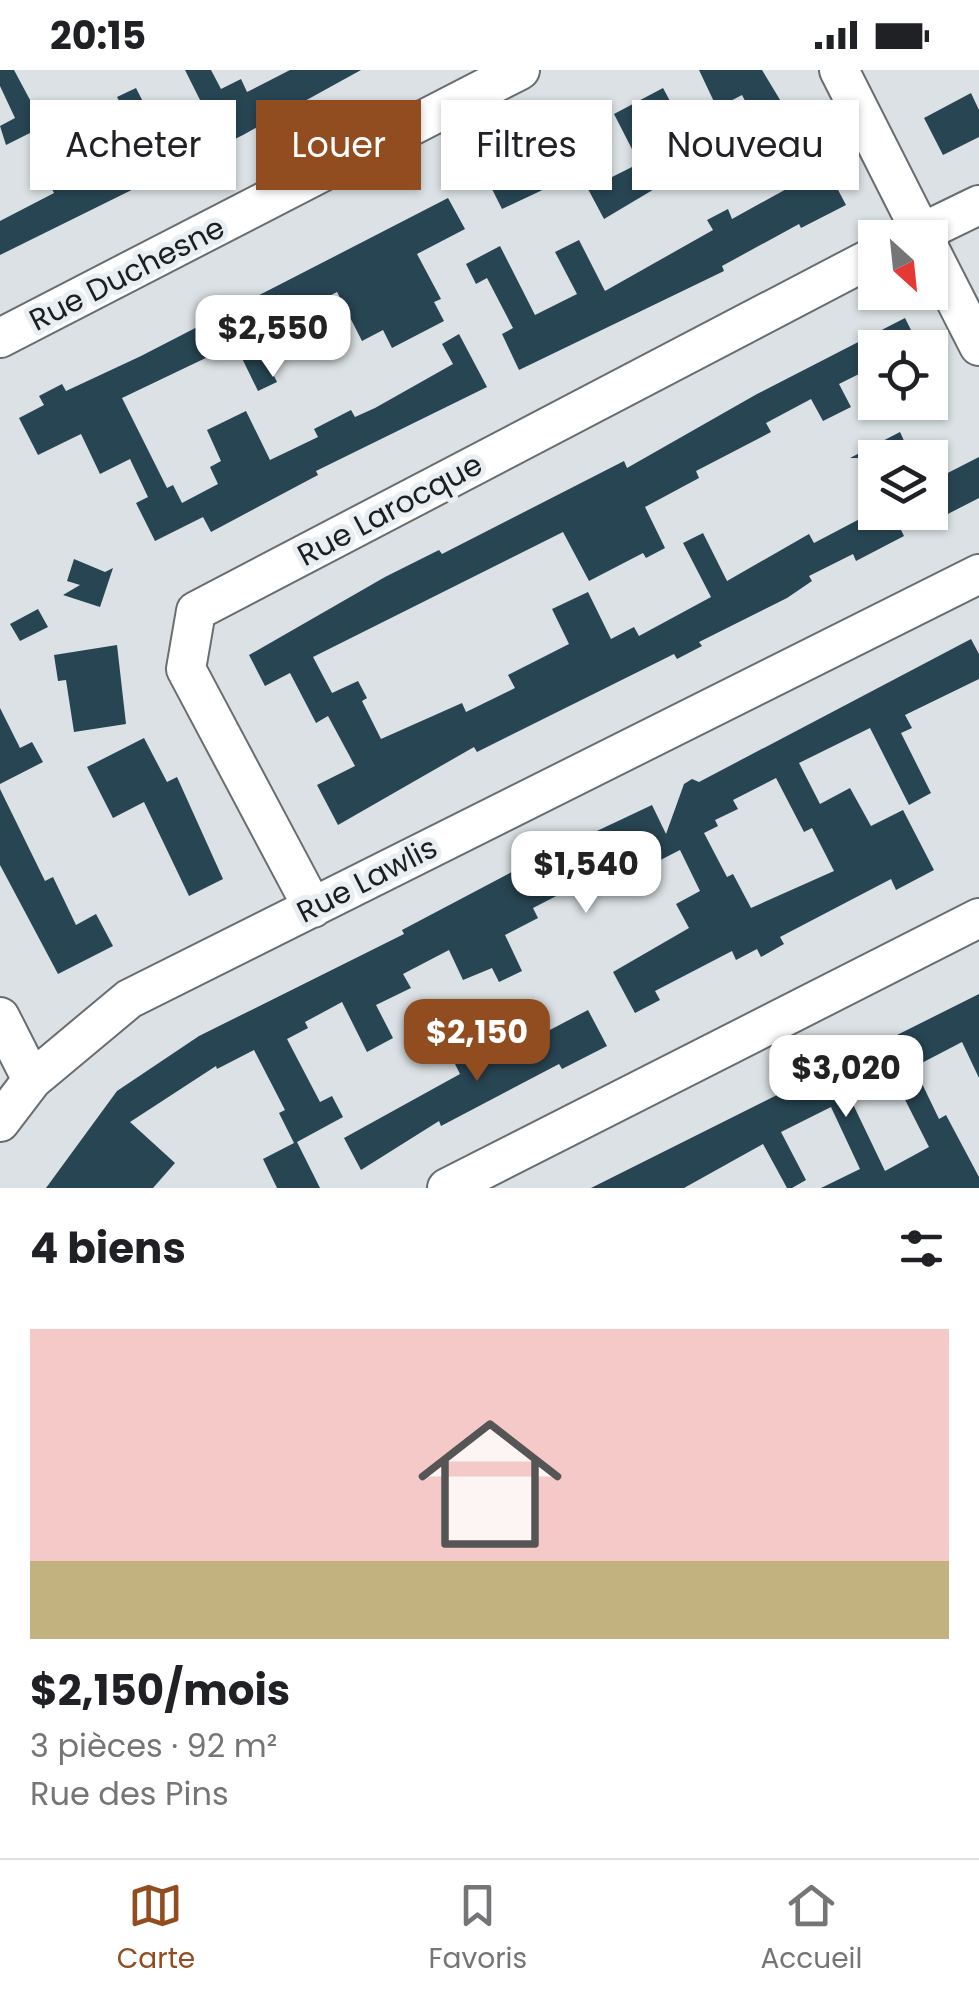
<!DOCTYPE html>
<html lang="fr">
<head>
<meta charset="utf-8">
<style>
  body { margin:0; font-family:Poppins,sans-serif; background:#f6f6f6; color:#202124; height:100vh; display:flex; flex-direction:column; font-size:38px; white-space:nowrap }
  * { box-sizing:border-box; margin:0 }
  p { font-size:32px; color:#757577 }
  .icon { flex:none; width:55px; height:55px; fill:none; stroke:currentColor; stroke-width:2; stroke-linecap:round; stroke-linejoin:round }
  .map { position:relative; height:1118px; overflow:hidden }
  .details { display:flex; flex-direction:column; background:#fff; flex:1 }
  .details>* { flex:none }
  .hud { position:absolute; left:30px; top:30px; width:920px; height:90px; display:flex; gap:20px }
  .needle { width:65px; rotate:153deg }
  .tools { position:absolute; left:858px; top:150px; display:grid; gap:20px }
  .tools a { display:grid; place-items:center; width:90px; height:90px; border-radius:0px; background:#fff; box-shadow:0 2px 8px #0004; font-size:50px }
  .price { position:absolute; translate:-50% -85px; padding:0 22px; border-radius:20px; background:#fff; color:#222; font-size:32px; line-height:65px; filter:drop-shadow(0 2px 5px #0008) }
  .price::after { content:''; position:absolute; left:50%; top:60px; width:30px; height:22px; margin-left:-15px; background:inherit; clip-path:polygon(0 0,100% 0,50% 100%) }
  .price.on { background:#914d20; color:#fff }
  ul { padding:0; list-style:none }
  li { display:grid; align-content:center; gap:20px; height:530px; padding:0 30px }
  li span { display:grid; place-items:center; height:310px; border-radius:0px; color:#555 }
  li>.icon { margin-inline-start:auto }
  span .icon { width:180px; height:180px; fill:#fffc; stroke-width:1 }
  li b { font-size:42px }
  h2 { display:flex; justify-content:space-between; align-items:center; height:120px; padding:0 30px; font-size:42px }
  .tag { padding:0 35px; border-radius:0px; background:#fff; box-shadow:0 2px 8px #0004; font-size:35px; line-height:90px }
  .tag.on { background:#914d20; color:#fff }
  .status { display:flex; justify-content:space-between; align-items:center; height:70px; padding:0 50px; background:#fff; direction:ltr }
  .status svg { height:28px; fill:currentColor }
  .tab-bar { display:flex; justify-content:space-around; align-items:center; height:140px; border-top:2px solid #e0e0e0; background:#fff; font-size:28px; color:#757577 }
  .tab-bar a { display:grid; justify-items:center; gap:5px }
  .tab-bar .on { color:#914d20 }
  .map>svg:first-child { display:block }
</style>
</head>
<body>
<div class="status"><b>20:15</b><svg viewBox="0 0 49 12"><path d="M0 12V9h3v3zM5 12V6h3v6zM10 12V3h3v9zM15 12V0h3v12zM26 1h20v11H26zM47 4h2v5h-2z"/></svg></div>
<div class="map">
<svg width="979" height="1118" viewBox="0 0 979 1118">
  <rect width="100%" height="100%" fill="#dbe1e4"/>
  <path fill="#284553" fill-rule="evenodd" d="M 0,0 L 14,0 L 44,56 L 6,75 L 0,56 L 15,48 L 0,16 Z
    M 185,0 L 211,0 L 221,19 L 241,9 L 247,22 L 290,0 L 361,0 L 243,65 L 0,185 L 0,151 L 54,123 L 48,111 L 76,97 L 56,61 L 82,47 L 100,80 L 135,62 L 117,27 L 136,18 L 161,67 L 207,44 Z
    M 699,0 L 762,0 L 791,48 L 762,63 L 742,25 L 717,38 Z
    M 663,18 L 684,57 L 634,83 L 614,44 Z
    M 971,23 L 979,40 L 979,67 L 943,85 L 924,48 Z
    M 568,62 L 587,99 L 502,139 L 486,107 Z
    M 642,92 L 656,118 L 604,149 L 588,119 Z
    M 826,97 L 846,135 L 801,158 L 799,154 L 722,196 L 724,201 L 519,300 L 502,264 L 513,258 L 487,208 L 476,214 L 466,194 L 500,176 L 535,245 L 577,224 L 555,182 L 579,170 L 605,221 L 713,160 L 707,150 L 728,139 L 732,149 Z
    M 448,128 L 465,159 L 417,184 L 441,229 L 434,232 L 444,251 L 392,278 L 383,260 L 362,271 L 337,222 L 254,265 L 277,312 L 258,321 L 235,274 L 122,328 L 167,418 L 173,415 L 182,433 L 218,414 L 210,397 L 221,391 L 207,360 L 246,341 L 270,390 L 318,367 L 314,359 L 351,340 L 355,347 L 375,338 L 453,294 L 442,274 L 459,264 L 487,317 L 316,401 L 318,405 L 211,462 L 203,447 L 155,471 L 136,433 L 148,427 L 130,389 L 100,404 L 81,364 L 38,385 L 19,348 L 44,335 L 39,326 L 62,314 L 66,321 L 141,286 Z
    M 905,248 L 920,278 L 875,278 L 875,296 L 839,314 L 851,337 L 823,351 L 811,329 L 766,353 L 771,362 L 696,401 L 699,408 L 645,437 L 665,478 L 646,488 L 643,483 L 589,511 L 563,462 L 313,587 L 332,623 L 358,611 L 367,628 L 362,631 L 381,669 L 462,633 L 466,642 L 515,618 L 508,605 L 569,574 L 552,539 L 588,522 L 611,569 L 634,557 L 639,566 L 711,527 L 683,473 L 703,463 L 727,511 L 809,464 L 814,473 L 873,442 L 892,442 L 904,466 L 856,491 L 853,484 L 809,506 L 812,511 L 787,528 L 699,572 L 702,576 L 677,589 L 674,584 L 477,682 L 474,677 L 338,755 L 317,715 L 355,696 L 328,646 L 316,653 L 290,603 L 265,616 L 249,585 L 385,507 L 439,480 L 442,484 L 624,391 L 627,398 L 757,324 Z
    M 900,362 L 912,388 L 850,388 Z
    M 979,387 L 979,428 L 942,447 L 930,423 L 930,412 Z
    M 74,489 L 105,502 L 113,498 L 100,537 L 63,525 L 80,515 L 67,511 Z
    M 38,539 L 48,557 L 20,571 L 10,554 Z
    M 971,569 L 979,584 L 979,609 L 905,645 L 912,658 L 901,663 L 931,723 L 909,735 L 870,658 L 799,693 L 820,734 L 850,718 L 871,756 L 903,740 L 934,800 L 896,820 L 891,809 L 780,867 L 784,874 L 761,887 L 757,879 L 736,890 L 732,881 L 655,921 L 660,930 L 635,943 L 613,902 L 689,858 L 676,834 L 700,821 L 680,780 L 637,802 L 630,788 L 533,838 L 538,848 L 505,865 L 522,901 L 499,912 L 492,898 L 463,910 L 449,880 L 403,904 L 411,918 L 376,935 L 393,968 L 367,982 L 342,932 L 305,952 L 308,958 L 287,969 L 320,1032 L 332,1026 L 343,1047 L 297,1072 L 320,1118 L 277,1118 L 263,1089 L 294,1073 L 279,1043 L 285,1040 L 254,980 L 217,999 L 216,996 L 130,1052 L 175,1093 L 153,1118 L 46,1118 L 117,1021 L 199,966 L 404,864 L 402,860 L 529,793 L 652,735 L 666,764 L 684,714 L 692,709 L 699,712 ZM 776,708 L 804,762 L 812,758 L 834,801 L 751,838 L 733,804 L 727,807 L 704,763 L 718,756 L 715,750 L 738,739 L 733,730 Z
    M 117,575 L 126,654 L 74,662 L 66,610 L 58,611 L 54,585 Z
    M 0,638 L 20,678 L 32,672 L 43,692 L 0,714 Z
    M 144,668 L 167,712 L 177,707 L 223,809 L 189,826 L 144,732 L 113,748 L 87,697 Z
    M 0,719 L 45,811 L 53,807 L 76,855 L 96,844 L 113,876 L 58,904 L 0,795 Z
    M 979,924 L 979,1008 L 962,972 L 914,997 L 939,1049 L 946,1045 L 979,1107 L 979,1118 L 821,1118 L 860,1099 L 831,1037 L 781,1062 L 806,1110 L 792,1118 L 787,1118 L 763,1074 L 684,1118 L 591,1118 ZM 893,1006 L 929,1077 L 885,1101 L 850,1028 Z
    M 588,940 L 607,976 L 562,999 L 559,994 L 441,1056 L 439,1051 L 361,1100 L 344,1068 L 460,1004 L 445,974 L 466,963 L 480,992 L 543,957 L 546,962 Z"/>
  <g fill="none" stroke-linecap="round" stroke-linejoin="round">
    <g stroke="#686d70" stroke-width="42">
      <path id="minor" d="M 839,0 L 924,168
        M 911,168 L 979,135
        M 930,180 L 979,276
        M 0,268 L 520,0
        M 313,838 L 186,599 L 196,541 L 875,186
        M 0,947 L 32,1010
        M 0,1052 L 32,1010 L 129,929 L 979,504
        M 447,1118 L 979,848"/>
    </g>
    <use href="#minor" stroke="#fff" stroke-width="38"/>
  </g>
  <g text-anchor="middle" stroke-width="10" stroke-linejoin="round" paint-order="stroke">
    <g font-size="30" fill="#1c1e1f" stroke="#e8eef1">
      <text transform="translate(127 204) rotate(-27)" y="10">Rue Duchesne</text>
      <text transform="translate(390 440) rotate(-28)" y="10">Rue Larocque</text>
      <text transform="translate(367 810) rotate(-27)" y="10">Rue Lawlis</text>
    </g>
  </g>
</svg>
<div class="tools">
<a><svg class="needle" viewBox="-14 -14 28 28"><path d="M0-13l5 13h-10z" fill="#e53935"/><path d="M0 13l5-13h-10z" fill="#757577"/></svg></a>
<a><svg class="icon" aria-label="locate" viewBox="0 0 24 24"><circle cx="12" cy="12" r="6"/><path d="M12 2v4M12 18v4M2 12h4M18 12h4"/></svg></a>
<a><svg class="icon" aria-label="layers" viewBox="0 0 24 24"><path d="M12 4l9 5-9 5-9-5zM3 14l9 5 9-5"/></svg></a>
</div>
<b class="price" style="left:273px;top:310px">$2,550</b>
<b class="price" style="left:586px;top:846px">$1,540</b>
<b class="price on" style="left:477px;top:1014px">$2,150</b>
<b class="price" style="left:846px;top:1050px">$3,020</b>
<div class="hud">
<a class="tag">Acheter</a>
<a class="tag on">Louer</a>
<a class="tag">Filtres</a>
<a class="tag">Nouveau</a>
</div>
</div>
<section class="details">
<h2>4 biens<svg class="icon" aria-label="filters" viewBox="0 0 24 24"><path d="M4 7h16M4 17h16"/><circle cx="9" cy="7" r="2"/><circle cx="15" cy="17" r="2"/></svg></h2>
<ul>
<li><span style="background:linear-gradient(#f6c9c9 75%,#c2b280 0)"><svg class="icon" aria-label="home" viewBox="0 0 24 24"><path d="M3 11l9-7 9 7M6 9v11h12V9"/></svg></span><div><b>$2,150/mois</b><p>3 pièces · 92 m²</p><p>Rue des Pins</p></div></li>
</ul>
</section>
<nav class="tab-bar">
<a class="on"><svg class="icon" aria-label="map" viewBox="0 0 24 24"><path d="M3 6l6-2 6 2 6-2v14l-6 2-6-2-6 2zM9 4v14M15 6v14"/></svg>Carte</a>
<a><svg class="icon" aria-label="saved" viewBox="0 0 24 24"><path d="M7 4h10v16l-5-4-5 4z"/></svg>Favoris</a>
<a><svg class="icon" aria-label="home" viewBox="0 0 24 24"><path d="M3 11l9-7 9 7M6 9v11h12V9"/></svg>Accueil</a>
</nav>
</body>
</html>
